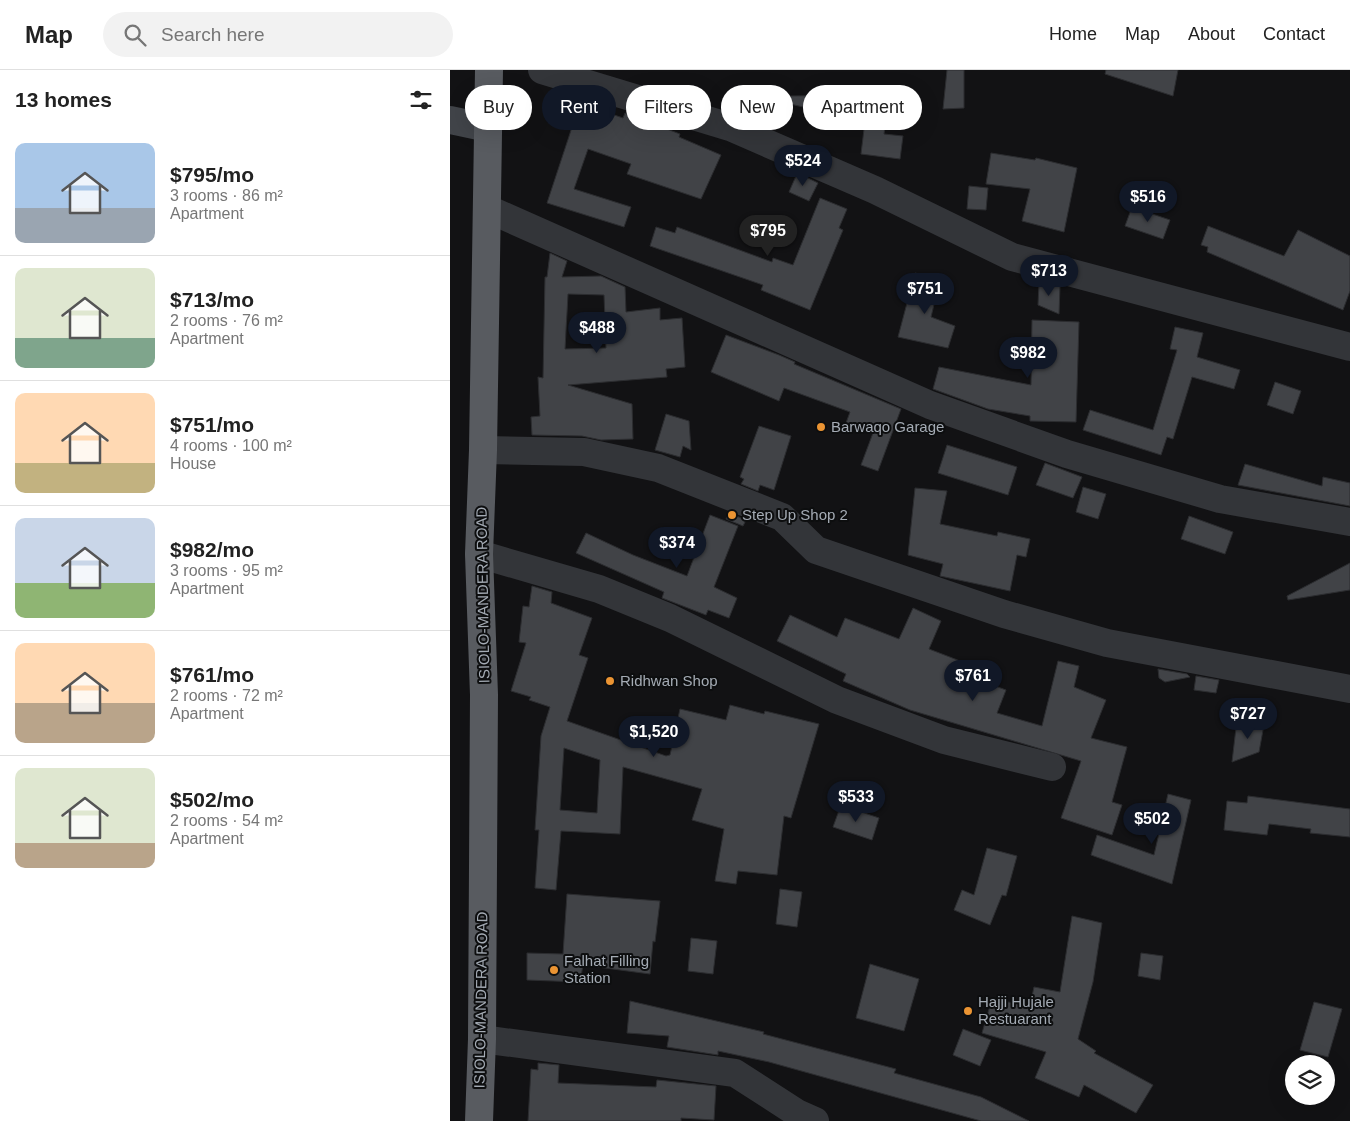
<!DOCTYPE html>
<html lang="en">
<head>
<meta charset="utf-8">
<style>
  body { margin:0; font-family:Arial,sans-serif; background:#f2f2f2; color:#222; height:100vh; display:flex; flex-direction:column; font-size:19px; white-space:nowrap }
  * { box-sizing:border-box; margin:0 }
  p { font-size:16px; color:#767676 }
  .icon { flex:none; width:28px; height:28px; fill:none; stroke:currentColor; stroke-width:2; stroke-linecap:round; stroke-linejoin:round }
  .map { position:relative; flex:1; overflow:hidden }
  .side { display:flex; flex-direction:column; background:#fff; width:450px }
  .side>* { flex:none }
  .banner { position:absolute; left:15px; top:15px; width:475px; height:45px; display:flex; gap:10px }
  .tools { position:absolute; left:835px; top:985px; display:grid; gap:10px }
  .tools a { display:grid; place-items:center; width:50px; height:50px; border-radius:50%; background:#fff; box-shadow:0 5px 20px #0002; font-size:25px }
  .price { position:absolute; translate:-50% -42px; padding:0 11px; border-radius:18px; background:#111827; color:#fff; font-size:16px; line-height:32px; filter:drop-shadow(0 1px 2px #0008) }
  .price::after { content:''; position:absolute; left:50%; top:30px; width:15px; height:11px; margin-left:-8px; background:inherit; clip-path:polygon(0 0,100% 0,50% 100%) }
  .price.selected { background:#222; color:#fff }
  ul { padding:0; list-style:none }
  li { display:flex; align-items:center; gap:15px; height:125px; padding:0 15px }
  li+li { border-top:1px solid #e0e0e0 }
  li span { display:grid; place-items:center; flex:none; width:140px; height:100px; border-radius:10px; color:#555 }
  li>.icon { margin-inline-start:auto }
  span .icon { width:60px; height:60px; fill:#fffc; stroke-width:1 }
  li b { font-size:21px }
  h2 { display:flex; justify-content:space-between; align-items:center; height:60px; padding:0 15px; font-size:21px }
  .tag { padding:0 18px; border-radius:22px; background:#fff; box-shadow:0 5px 20px #0002; font-size:18px; line-height:45px }
  .tag.selected { background:#111827; color:#fff }
  header { display:flex; align-items:center; gap:30px; box-sizing:border-box; height:70px; padding:0 25px; background:#fff; border-bottom:1px solid #e0e0e0 }
  header strong { font-size:24px }
  nav { display:flex; gap:28px; margin-inline-start:auto; font-size:18px }
  .search { width:350px; height:45px; background:#f2f2f2; display:flex; align-items:center; gap:12px; box-sizing:border-box; padding:0 18px; border-radius:28px; color:#767676; font-size:19px }
  main { display:flex; flex:1; min-height:0 }
  .map>svg:first-child { display:block }
</style>
</head>
<body>
<header>
<strong>Map</strong>
<div class="search"><svg class="icon" aria-label="search" viewBox="0 0 24 24"><circle cx="10" cy="10" r="6"/><path d="M15 15l6 6"/></svg>Search here</div>
<nav><a>Home</a><a>Map</a><a>About</a><a>Contact</a></nav>
</header>
<main>
<section class="side">
<h2>13 homes<svg class="icon" aria-label="filters" viewBox="0 0 24 24"><path d="M4 7h16M4 17h16"/><circle cx="9" cy="7" r="2"/><circle cx="15" cy="17" r="2"/></svg></h2>
<ul>
<li><span style="background:linear-gradient(#a9c7e8 65%,#9aa5b1 0)"><svg class="icon" aria-label="home" viewBox="0 0 24 24"><path d="M3 11l9-7 9 7M6 9v11h12V9"/></svg></span><div><b>$795/mo</b><p>3 rooms · 86 m²</p><p>Apartment</p></div></li>
<li><span style="background:linear-gradient(#dfe7d0 70%,#7fa58c 0)"><svg class="icon" aria-label="home" viewBox="0 0 24 24"><path d="M3 11l9-7 9 7M6 9v11h12V9"/></svg></span><div><b>$713/mo</b><p>2 rooms · 76 m²</p><p>Apartment</p></div></li>
<li><span style="background:linear-gradient(#ffd9b3 70%,#c2b280 0)"><svg class="icon" aria-label="home" viewBox="0 0 24 24"><path d="M3 11l9-7 9 7M6 9v11h12V9"/></svg></span><div><b>$751/mo</b><p>4 rooms · 100 m²</p><p>House</p></div></li>
<li><span style="background:linear-gradient(#c9d6e8 65%,#8fb573 0)"><svg class="icon" aria-label="home" viewBox="0 0 24 24"><path d="M3 11l9-7 9 7M6 9v11h12V9"/></svg></span><div><b>$982/mo</b><p>3 rooms · 95 m²</p><p>Apartment</p></div></li>
<li><span style="background:linear-gradient(#ffd9b3 60%,#b9a48a 0)"><svg class="icon" aria-label="home" viewBox="0 0 24 24"><path d="M3 11l9-7 9 7M6 9v11h12V9"/></svg></span><div><b>$761/mo</b><p>2 rooms · 72 m²</p><p>Apartment</p></div></li>
<li><span style="background:linear-gradient(#dfe7d0 75%,#b9a48a 0)"><svg class="icon" aria-label="home" viewBox="0 0 24 24"><path d="M3 11l9-7 9 7M6 9v11h12V9"/></svg></span><div><b>$502/mo</b><p>2 rooms · 54 m²</p><p>Apartment</p></div></li>
</ul>
</section>
<div class="map">
<svg width="900" height="1051" viewBox="0 0 900 1051">
  <rect width="100%" height="100%" fill="#121214"/>
  <path fill="#414347" stroke="#2c2d30" fill-rule="evenodd" d="M 497,0 L 514,0 L 514,38 L 493,39 Z
    M 656,0 L 728,0 L 723,26 L 655,4 Z
    M 439,25 L 434,64 L 453,66 L 450,89 L 411,84 L 415,51 L 340,34 L 340,26 Z
    M 130,33 L 173,48 L 175,43 L 230,64 L 229,67 L 271,85 L 251,129 L 177,104 L 181,94 L 138,79 L 124,119 L 181,137 L 174,157 L 97,133 Z
    M 541,83 L 585,90 L 586,88 L 627,98 L 614,162 L 572,151 L 580,119 L 536,114 Z
    M 346,106 L 354,106 L 368,113 L 359,131 L 339,122 Z
    M 519,116 L 538,118 L 536,140 L 517,139 Z
    M 370,128 L 397,139 L 389,158 L 393,160 L 360,240 L 311,220 L 313,215 L 200,176 L 206,157 L 225,163 L 227,157 L 322,192 L 323,188 L 343,195 Z
    M 682,137 L 720,150 L 713,169 L 675,156 Z
    M 758,156 L 834,186 L 848,160 L 900,186 L 900,221 L 893,240 L 757,182 L 758,177 L 751,175 Z
    M 100,183 L 117,191 L 112,207 L 151,206 L 175,217 L 176,242 L 210,238 L 210,250 L 232,248 L 235,297 L 216,299 L 217,307 L 118,315 L 182,334 L 183,369 L 151,370 L 132,366 L 82,365 L 81,347 L 90,346 L 88,307 L 93,308 L 95,207 L 97,207 ZM 118,224 L 154,225 L 156,278 L 115,279 Z
    M 465,203 L 490,209 L 481,247 L 505,256 L 498,278 L 448,267 Z
    M 589,213 L 610,216 L 609,244 L 588,235 Z
    M 582,250 L 629,252 L 626,352 L 580,351 L 580,346 L 538,339 L 483,319 L 489,297 L 581,315 Z
    M 725,257 L 753,263 L 747,287 L 790,300 L 784,319 L 742,307 L 723,369 L 717,367 L 711,385 L 633,360 L 640,340 L 703,360 L 727,280 L 720,279 Z
    M 276,265 L 329,285 L 345,292 L 344,294 L 451,339 L 428,401 L 411,395 L 423,363 L 396,353 L 400,342 L 334,318 L 329,331 L 261,302 Z
    M 825,312 L 851,321 L 843,344 L 817,335 Z
    M 216,344 L 239,351 L 241,380 L 233,376 L 230,387 L 205,380 Z
    M 309,356 L 341,366 L 324,420 L 310,415 L 308,421 L 291,414 L 294,409 L 290,407 Z
    M 497,375 L 567,397 L 558,425 L 488,403 Z
    M 595,393 L 632,407 L 623,428 L 586,415 Z
    M 795,394 L 872,416 L 873,407 L 900,413 L 900,436 L 788,415 Z
    M 633,417 L 656,424 L 648,449 L 626,442 Z
    M 465,418 L 497,421 L 490,454 L 547,466 L 548,462 L 580,469 L 576,487 L 567,485 L 560,521 L 490,506 L 493,494 L 458,485 Z
    M 279,443 L 296,450 L 293,456 L 276,449 Z
    M 260,445 L 288,456 L 264,517 L 287,528 L 279,548 L 258,540 L 256,545 L 212,528 L 214,522 L 126,483 L 136,463 L 183,485 L 237,506 Z
    M 739,446 L 783,462 L 775,484 L 731,469 Z
    M 900,493 L 900,520 L 838,530 L 837,526 Z
    M 82,516 L 102,522 L 101,533 L 142,548 L 129,585 L 138,588 L 117,651 L 216,686 L 220,685 L 230,639 L 276,650 L 280,635 L 314,644 L 315,641 L 369,654 L 341,748 L 334,746 L 327,805 L 288,801 L 286,814 L 265,811 L 274,759 L 242,750 L 252,719 L 173,697 L 170,764 L 111,761 L 106,820 L 85,818 L 89,760 L 85,760 L 91,666 L 100,637 L 79,630 L 81,627 L 61,621 L 76,573 L 69,572 L 73,536 L 79,537 ZM 114,678 L 150,690 L 147,743 L 110,740 Z
    M 463,538 L 491,551 L 479,579 L 523,596 L 524,591 L 542,597 L 537,613 L 556,620 L 547,643 L 592,656 L 608,591 L 629,596 L 624,617 L 656,630 L 641,668 L 677,677 L 662,732 L 672,735 L 662,765 L 611,748 L 631,691 L 460,640 L 393,611 L 396,604 L 327,571 L 340,545 L 387,567 L 395,548 L 449,569 Z
    M 708,599 L 737,604 L 740,607 L 715,612 L 709,608 Z
    M 746,606 L 769,610 L 766,623 L 744,620 Z
    M 815,649 L 809,682 L 782,692 L 786,658 Z
    M 718,724 L 741,730 L 722,814 L 641,785 L 647,765 L 704,785 Z
    M 798,726 L 900,739 L 900,767 L 860,763 L 861,759 L 819,754 L 817,765 L 774,760 L 777,731 L 797,733 Z
    M 391,735 L 429,748 L 422,770 L 383,757 Z
    M 537,778 L 567,786 L 556,826 L 552,825 L 540,855 L 504,840 L 512,820 L 524,825 Z
    M 330,819 L 352,822 L 347,857 L 326,854 Z
    M 117,824 L 210,831 L 205,872 L 203,871 L 200,904 L 133,895 L 130,912 L 77,910 L 77,883 L 113,884 Z
    M 622,846 L 652,853 L 643,912 L 628,969 L 646,981 L 644,983 L 703,1015 L 686,1043 L 634,1015 L 629,1027 L 585,1008 L 596,982 L 532,963 L 542,929 L 580,936 L 584,917 L 610,922 Z
    M 241,868 L 267,871 L 263,904 L 238,901 Z
    M 691,883 L 713,886 L 710,910 L 688,906 Z
    M 420,894 L 469,909 L 454,961 L 406,948 Z
    M 180,931 L 314,962 L 313,964 L 446,999 L 444,1003 L 531,1027 L 579,1051 L 531,1051 L 319,992 L 268,981 L 268,985 L 217,977 L 219,966 L 177,963 Z
    M 864,932 L 892,939 L 878,987 L 850,980 Z
    M 513,959 L 541,970 L 530,996 L 503,985 Z
    M 88,993 L 109,995 L 108,1013 L 206,1017 L 207,1010 L 266,1016 L 264,1050 L 231,1048 L 231,1051 L 78,1051 L 81,999 L 88,1000 Z"/>
  <g fill="none" stroke-linecap="round" stroke-linejoin="round">
    <path stroke="#333539" stroke-width="28" d="M 92,0 L 280,57 L 425,120 L 562,187 L 900,277
      M 38,139 L 480,335 L 617,384 L 770,429 L 900,452
      M 33,380 L 134,382 L 208,398 L 332,447 L 366,480 L 554,544 L 657,573 L 900,619
      M 29,484 L 149,519 L 220,548 L 387,630 L 494,670 L 602,697
      M 32,969 L 285,1003 L 347,1043 L 365,1051"/>
    <path stroke="#414449" stroke-width="28" d="M 0,50 L 38,58"/>
    <path stroke="#585b60" stroke-width="28" d="M 29,1051 L 32,969 L 34,625 L 29,484 L 33,380 L 39,0"/>
  </g>
  <g fill="#eb9433" stroke="#0d0e0f" stroke-width="2">
    <circle cx="371" cy="357" r="5"/>
    <circle cx="282" cy="445" r="5"/>
    <circle cx="160" cy="611" r="5"/>
    <circle cx="104" cy="900" r="5"/>
    <circle cx="518" cy="941" r="5"/>
  </g>
  <g text-anchor="middle" stroke-width="4" stroke-linejoin="round" paint-order="stroke">
    <g font-size="15" fill="#a4abb4" stroke="#0d0e0f" text-anchor="start">
      <text x="381" y="362">Barwaqo Garage</text>
      <text x="292" y="450">Step Up Shop 2</text>
      <text x="170" y="616">Ridhwan Shop</text>
      <text x="114" y="896">Falhat Filling<tspan x="114" dy="17">Station</tspan></text>
      <text x="528" y="937">Hajji Hujale<tspan x="528" dy="17">Restuarant</tspan></text>
    </g>
    <g font-size="15" fill="#a4abb4" stroke="#0d0e0f">
      <text transform="translate(33 525) rotate(-91)" y="5">ISIOLO-MANDERA ROAD</text>
      <text transform="translate(31 930) rotate(-89)" y="5">ISIOLO-MANDERA ROAD</text>
    </g>
  </g>
</svg>
<div class="tools">
<a><svg class="icon" aria-label="layers" viewBox="0 0 24 24"><path d="M12 4l9 5-9 5-9-5zM3 14l9 5 9-5"/></svg></a>
</div>
<b class="price" style="left:353px;top:117px">$524</b>
<b class="price" style="left:698px;top:153px">$516</b>
<b class="price selected" style="left:318px;top:187px">$795</b>
<b class="price" style="left:599px;top:227px">$713</b>
<b class="price" style="left:475px;top:245px">$751</b>
<b class="price" style="left:147px;top:284px">$488</b>
<b class="price" style="left:578px;top:309px">$982</b>
<b class="price" style="left:227px;top:499px">$374</b>
<b class="price" style="left:523px;top:632px">$761</b>
<b class="price" style="left:798px;top:670px">$727</b>
<b class="price" style="left:204px;top:688px">$1,520</b>
<b class="price" style="left:406px;top:753px">$533</b>
<b class="price" style="left:702px;top:775px">$502</b>
<div class="banner">
<a class="tag">Buy</a>
<a class="tag selected">Rent</a>
<a class="tag">Filters</a>
<a class="tag">New</a>
<a class="tag">Apartment</a>
</div>
</div>
</main>
</body>
</html>
